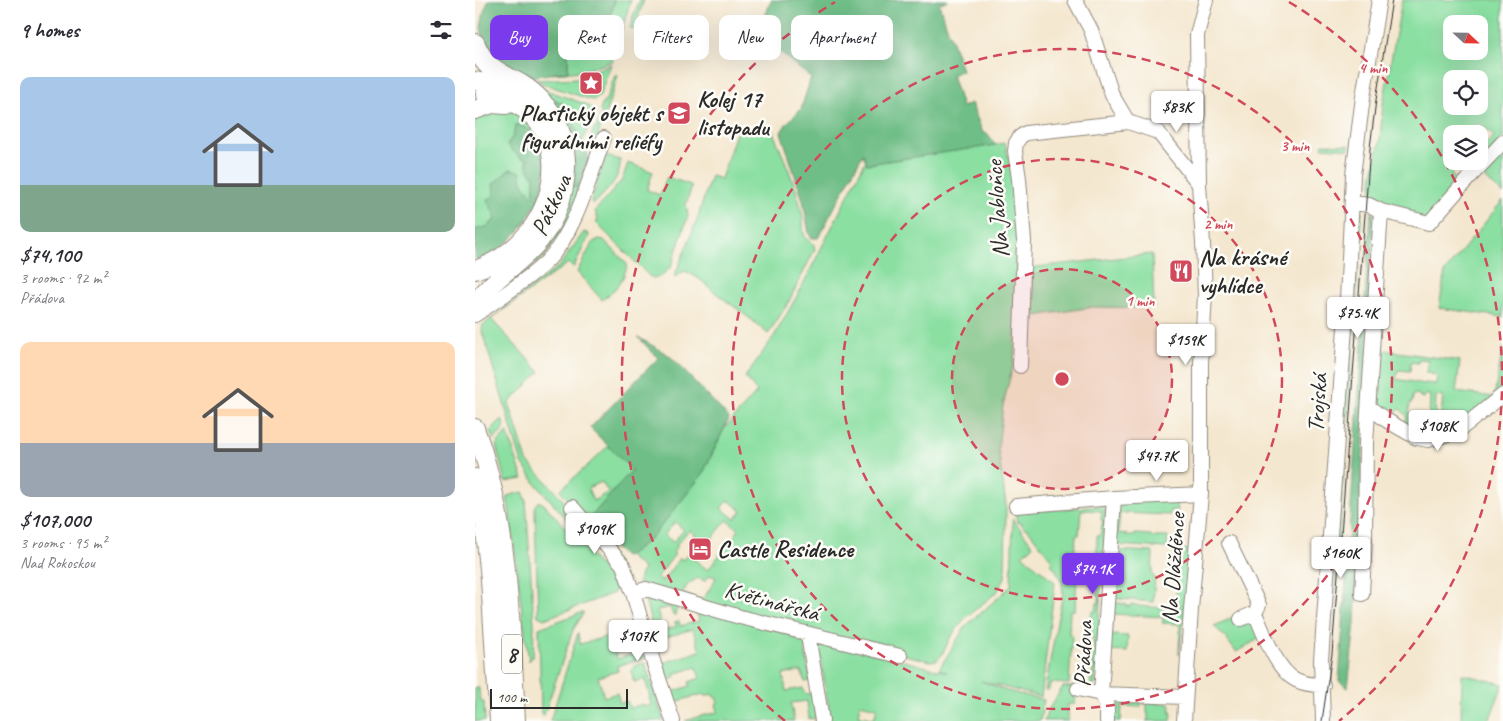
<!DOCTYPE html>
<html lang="en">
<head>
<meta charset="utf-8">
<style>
  body { margin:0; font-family:Caveat,sans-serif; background:#f7f7f7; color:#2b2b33; height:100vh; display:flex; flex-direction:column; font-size:19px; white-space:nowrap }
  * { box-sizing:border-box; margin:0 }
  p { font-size:16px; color:#7c7c81 }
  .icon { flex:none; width:28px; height:28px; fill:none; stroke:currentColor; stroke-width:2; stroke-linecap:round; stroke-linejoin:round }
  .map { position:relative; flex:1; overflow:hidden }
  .panel { display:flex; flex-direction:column; background:#fff; width:475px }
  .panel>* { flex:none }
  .top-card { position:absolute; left:15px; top:15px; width:475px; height:45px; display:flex; gap:10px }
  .needle { width:32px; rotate:112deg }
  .tools { position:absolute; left:968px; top:15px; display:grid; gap:10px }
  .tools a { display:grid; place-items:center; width:45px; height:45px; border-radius:10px; background:#fff; box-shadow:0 5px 20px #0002; font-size:25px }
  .scale { position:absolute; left:15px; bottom:12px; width:138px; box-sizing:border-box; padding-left:5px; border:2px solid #2b2b2b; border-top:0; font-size:14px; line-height:18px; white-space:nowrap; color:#2b2b2b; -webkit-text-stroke:4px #fdfcf7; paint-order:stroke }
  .price { position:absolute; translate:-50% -42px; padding:0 11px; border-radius:5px; background:#fff; color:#222; font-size:16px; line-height:32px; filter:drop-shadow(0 1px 2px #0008) }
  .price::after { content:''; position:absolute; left:50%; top:30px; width:15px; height:11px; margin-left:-8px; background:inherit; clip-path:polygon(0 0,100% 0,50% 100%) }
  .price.current { background:#7c3aed; color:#fff }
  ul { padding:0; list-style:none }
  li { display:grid; align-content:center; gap:10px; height:265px; padding:0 20px }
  li span { display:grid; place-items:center; height:155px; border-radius:10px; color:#555 }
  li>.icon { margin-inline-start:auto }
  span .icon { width:90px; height:90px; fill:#fffc; stroke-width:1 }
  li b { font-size:21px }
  h2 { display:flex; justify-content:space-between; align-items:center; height:60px; padding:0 20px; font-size:21px }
  .pill { padding:0 18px; border-radius:10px; background:#fff; box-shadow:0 5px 20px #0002; font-size:18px; line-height:45px }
  .pill.current { background:#7c3aed; color:#fff }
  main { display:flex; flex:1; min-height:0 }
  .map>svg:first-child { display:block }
</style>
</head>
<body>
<main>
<section class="panel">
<h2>9 homes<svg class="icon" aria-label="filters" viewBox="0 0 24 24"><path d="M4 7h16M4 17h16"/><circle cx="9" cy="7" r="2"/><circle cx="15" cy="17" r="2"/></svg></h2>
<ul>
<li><span style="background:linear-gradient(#a9c7e8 70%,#7fa58c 0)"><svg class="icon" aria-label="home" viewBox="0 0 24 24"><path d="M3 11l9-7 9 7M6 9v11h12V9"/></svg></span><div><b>$74,100</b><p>3 rooms · 92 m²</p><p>Přádova</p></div></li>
<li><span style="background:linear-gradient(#ffd9b3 65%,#9aa5b1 0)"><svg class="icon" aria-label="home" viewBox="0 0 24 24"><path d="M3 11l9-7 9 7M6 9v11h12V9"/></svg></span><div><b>$107,000</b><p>3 rooms · 95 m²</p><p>Nad Rokoskou</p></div></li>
</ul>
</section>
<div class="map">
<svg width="1028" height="721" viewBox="0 0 1028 721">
  <rect width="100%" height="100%" fill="#fdfcf7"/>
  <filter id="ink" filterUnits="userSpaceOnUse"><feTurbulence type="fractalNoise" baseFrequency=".02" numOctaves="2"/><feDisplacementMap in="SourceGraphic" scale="10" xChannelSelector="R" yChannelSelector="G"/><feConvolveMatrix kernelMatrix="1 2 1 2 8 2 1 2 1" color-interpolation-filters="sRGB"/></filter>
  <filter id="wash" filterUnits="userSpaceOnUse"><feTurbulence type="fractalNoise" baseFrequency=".0096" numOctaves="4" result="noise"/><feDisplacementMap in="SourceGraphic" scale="20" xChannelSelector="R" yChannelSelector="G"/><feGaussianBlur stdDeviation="1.12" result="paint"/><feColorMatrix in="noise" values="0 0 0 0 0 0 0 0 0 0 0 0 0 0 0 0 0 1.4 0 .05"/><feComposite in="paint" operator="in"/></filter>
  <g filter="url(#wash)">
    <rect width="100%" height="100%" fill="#f4e7cf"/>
    <path fill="#8adfa1" stroke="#5a8566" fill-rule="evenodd" d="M 140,0 L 156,0 L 137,61 C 118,69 98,73 76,74 L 93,71 L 93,35 L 126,45 Z
      M 165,0 L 169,0 L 159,29 L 155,28 L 158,19 L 157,18 Z
      M 927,0 L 1028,0 L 1028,138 L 954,220 L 905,208 L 900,200 L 896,198 L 898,173 L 905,141 L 908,104 ZM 976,24 L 1004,24 L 1004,51 L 976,51 ZM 976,79 L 1004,79 L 1004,106 L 976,106 ZM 1003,123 L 1019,136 L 1013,143 L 1004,136 L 1004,161 L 992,161 L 996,165 L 981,180 L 976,174 L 988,161 L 976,161 L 976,134 L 1001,134 L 997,130 Z
      M 136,64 L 125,95 L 119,100 L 113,99 L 69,84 L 61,80 L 102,78 Z
      M 140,75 L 143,76 L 123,135 L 119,150 L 114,142 L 119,128 L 121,129 L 127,112 L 125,111 L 128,102 L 130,102 Z
      M 48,82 L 113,105 L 117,109 L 118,115 L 107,143 L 91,105 L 62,91 Z
      M 21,109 L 41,113 L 62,133 L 38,136 L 32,145 L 52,159 L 52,167 L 59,177 L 59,192 L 66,195 L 63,201 L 62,197 L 54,193 L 46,181 L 20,216 L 19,221 L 11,227 L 0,230 L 0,116 Z
      M 296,127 C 307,155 321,183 327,213 C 330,225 324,238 338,243 L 340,249 L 312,305 L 293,334 C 277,319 258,306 241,293 C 230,284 223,276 209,271 L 199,278 L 222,220 L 236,176 L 246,179 L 261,133 Z
      M 530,143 L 538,178 L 543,252 L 539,361 L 528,405 L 523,448 L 531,505 L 530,578 L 522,592 L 490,618 L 475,638 L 467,655 L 462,660 L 455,661 L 281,619 L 163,583 L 168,568 L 153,556 L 178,536 L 227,475 L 249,429 L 282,392 L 270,377 L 298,338 L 322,296 L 391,160 L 392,164 ZM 253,500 L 267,511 L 260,519 L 246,508 ZM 252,520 L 264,530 L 233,570 L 212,554 L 208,560 L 205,558 L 187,581 L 182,578 L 200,554 L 198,552 L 203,546 L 201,545 L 214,530 L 229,542 L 229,544 L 231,546 ZM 200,522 L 209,530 L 198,542 L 189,535 ZM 235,575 L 241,578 L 228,600 L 207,594 L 213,584 L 223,578 L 230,581 Z
      M 848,144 L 874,145 L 874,149 L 847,147 Z
      M 1021,153 L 1028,159 L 1028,194 L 1003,172 Z
      M 131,156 L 145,160 C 146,179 132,190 120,203 L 117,203 L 116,201 Z
      M 114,157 L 116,158 L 94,221 L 68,258 L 16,297 L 96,185 L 101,188 Z
      M 153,163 L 178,172 L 172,190 L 185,195 L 192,177 L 216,185 L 216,189 L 211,204 L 213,216 L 196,267 L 186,276 L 178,278 L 174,276 L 121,223 L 123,220 L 120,211 L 147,180 Z
      M 1028,200 L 1028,317 L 964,308 L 970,272 Z
      M 887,211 L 859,604 L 853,603 L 881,214 Z
      M 109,232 L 114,234 L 113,238 L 98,268 L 93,263 L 16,319 L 65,372 L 34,403 L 52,461 L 82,493 L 138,556 L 152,587 L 60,483 L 47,463 L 7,331 L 8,325 L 84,266 Z
      M 124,239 L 129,240 L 152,264 C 150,280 140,290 127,300 L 102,272 L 118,242 Z
      M 677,254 L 679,308 L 618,307 L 553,317 L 555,315 L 555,306 L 551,306 L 553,268 Z
      M 1028,347 L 1028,391 L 982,427 L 953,436 L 930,424 L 932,416 L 925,409 L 917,416 L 897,399 L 902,349 L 985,361 L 981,392 L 1019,397 ZM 944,359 L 953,360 L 951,373 L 962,375 L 961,384 L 950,383 L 950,384 L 921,379 L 923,370 L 935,371 L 936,362 L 943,363 ZM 940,394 L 945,395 L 945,397 L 949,398 L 949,395 L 955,395 L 954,416 L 950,416 L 948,421 L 946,419 L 946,415 L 934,414 L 935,403 L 937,403 L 938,396 ZM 961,396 L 968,397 L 966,414 L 960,414 Z
      M 27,419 L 30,428 L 19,440 L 16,430 Z
      M 32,432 L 48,479 L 30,482 L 21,445 Z
      M 133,446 L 158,470 L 112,521 L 85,490 L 110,468 ZM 127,482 L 131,489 L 133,490 L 134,492 L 118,501 L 113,488 Z
      M 48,492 L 51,499 L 59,624 L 58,657 L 54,661 C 45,606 41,551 32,496 Z
      M 700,498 L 703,511 L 695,510 L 695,515 L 645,513 L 643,533 L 652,534 L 652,536 L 660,536 L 660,534 L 676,535 L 676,537 L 693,537 L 692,548 L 638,545 L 644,503 Z
      M 63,502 L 65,502 L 69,504 L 141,584 L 141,588 L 139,593 L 69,619 L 63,616 L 60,511 L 60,505 Z
      M 627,506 L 631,510 L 620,685 L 615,686 L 616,678 L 617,677 L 618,669 L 616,669 L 617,653 L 619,652 L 619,645 L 618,644 L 618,636 L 615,636 L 618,620 L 616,619 L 617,611 L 621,611 L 622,603 L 624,603 L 624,595 L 622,594 L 626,570 L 624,570 L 625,561 L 620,561 L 621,553 L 622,552 L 622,536 L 625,536 L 628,520 L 626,520 L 627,511 L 606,510 L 604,535 L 601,535 L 599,559 L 603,560 L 600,610 L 595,610 L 594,635 L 597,635 L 594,684 L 575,683 L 574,690 L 570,690 L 582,622 L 588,594 L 587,583 L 581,570 L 576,564 L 578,562 L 552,528 L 550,529 L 545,522 L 543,523 L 541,517 L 542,512 Z
      M 538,519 L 558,546 L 547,555 L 580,582 L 566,697 L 506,681 L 532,691 L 569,700 L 565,721 L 356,721 L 342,639 L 472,672 L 464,669 L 490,627 L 536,586 ZM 385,704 L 402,708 L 399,719 L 383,715 Z
      M 708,549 L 715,550 L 708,625 L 704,655 L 705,624 L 687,623 L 689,619 L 687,619 L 687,617 L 638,614 L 636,635 L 653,636 L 652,652 L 632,651 L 635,602 L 651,604 L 651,606 L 656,606 L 656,604 L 662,605 L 663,606 L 705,609 L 704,603 L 700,604 L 702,587 L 701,586 L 701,579 L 698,578 L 701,562 L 699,561 L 699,553 L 706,554 Z
      M 638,550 L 678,552 L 677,576 L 680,577 L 678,602 L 635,598 Z
      M 168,593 L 328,635 L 335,681 L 330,682 L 326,671 L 308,674 L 311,691 L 328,688 L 330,694 L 337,693 L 341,718 L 334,719 L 332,701 L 316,703 L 319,721 L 210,721 L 222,717 L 243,712 L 241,704 L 243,703 L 241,697 L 239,697 L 237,694 L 229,696 L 228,694 L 200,702 L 197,692 L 215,686 L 214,682 L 225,678 L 221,667 L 199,674 L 200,678 L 193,680 L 188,663 L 225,651 L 218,629 L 181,640 ZM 203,606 L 222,612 L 224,621 L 205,626 L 204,621 L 200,622 L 201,627 L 185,631 L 183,621 L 185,620 L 182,610 L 195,607 L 198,615 L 200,615 Z
      M 108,612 L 108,614 L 98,630 L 69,715 L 68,716 L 66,714 L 64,628 Z
      M 762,616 L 778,622 L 787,637 L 761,652 L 750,637 L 739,626 Z
      M 160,629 L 169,658 L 142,666 L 143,671 L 123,677 L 129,697 L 142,693 L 145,703 L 152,701 L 155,708 L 168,704 L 169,707 L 176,705 L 174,698 L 175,697 L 170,679 L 159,682 L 156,671 L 159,666 L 170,663 L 189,721 L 75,721 L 103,633 L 105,644 ZM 155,638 L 160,653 L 142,659 L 138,644 Z
      M 987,674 L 1028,684 L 1014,721 L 986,721 Z
      M 588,687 L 601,687 L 600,704 L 593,704 L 593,721 L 569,721 L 573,710 Z
      M 0,688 L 4,688 L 5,702 L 9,702 L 10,721 L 0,721 Z
      M 642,701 L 666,702 L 666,707 L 647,706 L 646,721 L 635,721 L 638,715 L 639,703 Z
      M 672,702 L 696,704 L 695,713 L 697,713 L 696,721 L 671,721 L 673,720 L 673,713 L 672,713 Z"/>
    <path fill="#6fbe87" stroke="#4d7459" d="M 14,0 L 140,0 L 126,45 L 93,35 L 93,71 L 55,77 L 38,71 L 15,55 L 10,45 L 6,28 L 9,11 Z
      M 296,0 L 473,0 L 464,4 L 487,70 L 477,75 L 487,107 L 496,103 L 508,133 L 511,133 L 521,145 L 392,164 L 388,154 L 343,238 L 337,238 L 334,234 L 328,200 L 306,132 L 312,123 L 326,109 L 336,78 L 296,45 L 280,45 Z
      M 62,91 L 91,105 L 107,143 L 114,157 L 101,188 L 96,185 Z
      M 41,124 L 62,133 L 71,166 L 66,195 L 59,192 L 59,177 L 52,167 L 52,159 L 44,157 L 32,145 L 38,136 Z
      M 35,169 L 46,172 C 46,185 51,191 63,197 L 63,201 L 44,231 L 25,249 L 3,260 L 0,258 L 0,230 L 11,227 L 19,221 L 20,216 L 12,200 L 19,196 L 18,184 Z
      M 896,213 L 899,214 L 880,623 L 873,688 L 864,681 Z
      M 163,337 L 195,356 L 254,418 L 227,475 L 178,536 L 153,556 L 149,557 L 112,521 L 157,470 L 115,428 L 183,358 Z"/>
  </g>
  <g filter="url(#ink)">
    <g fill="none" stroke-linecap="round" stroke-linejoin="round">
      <g stroke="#90897d" stroke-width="16">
        <path id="minor" d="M 600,0 L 616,30 L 637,95 L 653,122
          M 877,203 L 894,205 L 906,211 L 954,223 L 990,182 L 1028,142
          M 0,315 C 23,299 51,281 71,262 C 100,234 115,176 129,138
          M 545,366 L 549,241 L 544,179 L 540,151 L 541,143 L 545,137 L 551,133 L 653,122 L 683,132 L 724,184
          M 894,407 L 911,420 L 942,438 L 953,440 L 983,431 L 1028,395
          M 541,506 L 639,498 L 726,494
          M 97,507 L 148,565 L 158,593 L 177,658 L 198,721
          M 754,543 L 784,605 L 780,613 C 789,633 801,670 821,680 C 829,684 838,685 848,685
          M 158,593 L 171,589 L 265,617 L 425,656
          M 887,594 L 890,538 L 891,443 L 906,211
          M 766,619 L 780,613
          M 333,635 L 347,721
          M 603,689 L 626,694 L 710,697
          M 632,721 L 632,706 L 626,694 L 639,498
          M 709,721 L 716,609 L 726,494 L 726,363 L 730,295 L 728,243 L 724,184 L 722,35 L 731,0
          M 848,721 L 846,660 L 872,300 L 878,175 L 888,97 L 904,0"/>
      </g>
      <g stroke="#90897d" stroke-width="20">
        <path id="major" d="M 0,81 C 22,85 46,88 65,101 C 77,109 83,123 87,136 C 97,172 88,211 65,240 C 46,264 17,278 0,304
          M 0,110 L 17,104 L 31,105
          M 0,270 C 21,263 39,250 53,233 C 87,190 90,124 32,100 C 25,97 17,96 10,95
          M 0,428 C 34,521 36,623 41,721
          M 0,478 L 9,521 L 15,579 L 24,721"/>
      </g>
      <g stroke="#90897d" stroke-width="22">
        <path id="highway" d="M 0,44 C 10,70 26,73 48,86 C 55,90 60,95 66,101"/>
      </g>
      <use href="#minor" stroke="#fff" stroke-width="14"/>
      <use href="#major" stroke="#fff" stroke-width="18"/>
      <use href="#highway" stroke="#fff" stroke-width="20"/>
      <path stroke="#2b2b2b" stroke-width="1" d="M 847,721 L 857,654 L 895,148 L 901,100 L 917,0"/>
    </g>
  </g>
  <circle cx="587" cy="379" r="110" fill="#d1495b" fill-opacity=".12"/>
  <g fill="none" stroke="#d1495b" stroke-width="2.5" stroke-dasharray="9 6">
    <circle cx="587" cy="379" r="110"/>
    <circle cx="587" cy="379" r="220"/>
    <circle cx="587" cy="379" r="330"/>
    <path d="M310 721A440 440 0 0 1 360 2M814 2A440 440 0 0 1 864 721"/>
  </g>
  <defs>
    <g id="sight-square" transform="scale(1.25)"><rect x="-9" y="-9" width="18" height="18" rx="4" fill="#d1495b" stroke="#fdfcf7"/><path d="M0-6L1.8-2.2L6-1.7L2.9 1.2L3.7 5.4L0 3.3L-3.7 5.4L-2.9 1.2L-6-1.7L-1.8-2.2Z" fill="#fff"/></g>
    <g id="university-square" transform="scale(1.25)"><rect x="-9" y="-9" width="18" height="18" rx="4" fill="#d1495b" stroke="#fdfcf7"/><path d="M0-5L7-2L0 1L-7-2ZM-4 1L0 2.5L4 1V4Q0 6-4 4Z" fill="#fff"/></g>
    <g id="restaurant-square" transform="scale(1.25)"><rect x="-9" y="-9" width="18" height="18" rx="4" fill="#d1495b" stroke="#fdfcf7"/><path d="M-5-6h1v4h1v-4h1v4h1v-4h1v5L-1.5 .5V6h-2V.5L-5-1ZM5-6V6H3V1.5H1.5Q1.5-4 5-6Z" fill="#fff"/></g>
    <g id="hotel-square" transform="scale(1.25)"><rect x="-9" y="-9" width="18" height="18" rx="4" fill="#d1495b" stroke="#fdfcf7"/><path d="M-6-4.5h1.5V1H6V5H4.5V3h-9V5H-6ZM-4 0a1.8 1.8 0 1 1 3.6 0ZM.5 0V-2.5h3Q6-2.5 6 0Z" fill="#fff"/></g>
  </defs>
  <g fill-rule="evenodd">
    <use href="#sight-square" x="116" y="83"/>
    <use href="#university-square" x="204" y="113"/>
    <use href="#restaurant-square" x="706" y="271"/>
    <use href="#hotel-square" x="225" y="549"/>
  </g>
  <g text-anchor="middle" stroke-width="5" stroke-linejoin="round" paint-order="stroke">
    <rect fill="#fdfcf7" stroke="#6a6a68" stroke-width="1" x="27" y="634.5" width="20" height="39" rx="4"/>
    <g font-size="22" font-weight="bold" fill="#2b2b2b">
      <text x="37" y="662">8</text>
    </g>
    <g font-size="24" font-weight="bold" fill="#2b2b2b" stroke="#fdfcf7" text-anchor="start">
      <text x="222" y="107">Kolej 17<tspan x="222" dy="28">listopadu</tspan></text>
      <text x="116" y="121" text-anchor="middle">Plastický objekt s<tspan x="116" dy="28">figurálními reliéfy</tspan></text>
      <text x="724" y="265">Na krásné<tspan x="724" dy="28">vyhlídce</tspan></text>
      <text x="242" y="557">Castle Residence</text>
    </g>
    <g font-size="24" fill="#2b2b2b" stroke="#fdfcf7">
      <text transform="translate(76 205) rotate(-65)" y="8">Pátkova</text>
      <text transform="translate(522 209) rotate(-94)" y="8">Na Jabloňce</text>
      <text transform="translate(842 403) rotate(-86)" y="8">Trojská</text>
      <text transform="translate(698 568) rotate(-86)" y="8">Na Dlážděnce</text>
      <text transform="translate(297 601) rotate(15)" y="8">Květinářská</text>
      <text transform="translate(608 654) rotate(-88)" y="8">Přádova</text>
    </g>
  </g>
  <circle cx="587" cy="379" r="8" fill="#d1495b" stroke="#fdfcf7" stroke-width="2.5"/>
  <g font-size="15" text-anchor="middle" font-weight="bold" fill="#d1495b" stroke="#fdfcf7" stroke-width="5" stroke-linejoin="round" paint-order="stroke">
    <text x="898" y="73">4 min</text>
    <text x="820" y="151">3 min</text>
    <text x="743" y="229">2 min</text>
    <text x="665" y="306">1 min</text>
  </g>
</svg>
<div class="tools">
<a><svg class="needle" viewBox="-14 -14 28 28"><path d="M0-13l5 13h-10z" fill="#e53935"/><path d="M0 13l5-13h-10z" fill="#7c7c81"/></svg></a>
<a><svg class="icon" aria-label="locate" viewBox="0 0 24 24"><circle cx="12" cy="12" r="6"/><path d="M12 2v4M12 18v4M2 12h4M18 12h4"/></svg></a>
<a><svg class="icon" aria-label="layers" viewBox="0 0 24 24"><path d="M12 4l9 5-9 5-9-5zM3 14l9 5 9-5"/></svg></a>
</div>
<div class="scale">100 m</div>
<b class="price" style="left:702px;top:133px">$83K</b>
<b class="price" style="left:883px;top:339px">$75.4K</b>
<b class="price" style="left:711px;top:366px">$159K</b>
<b class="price" style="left:963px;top:452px">$108K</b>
<b class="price" style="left:682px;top:482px">$47.7K</b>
<b class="price" style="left:120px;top:555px">$109K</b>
<b class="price" style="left:866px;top:579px">$160K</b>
<b class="price current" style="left:618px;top:595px">$74.1K</b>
<b class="price" style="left:163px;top:662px">$107K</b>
<div class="top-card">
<a class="pill current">Buy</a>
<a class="pill">Rent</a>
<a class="pill">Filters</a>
<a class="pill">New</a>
<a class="pill">Apartment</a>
</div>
</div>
</main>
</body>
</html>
